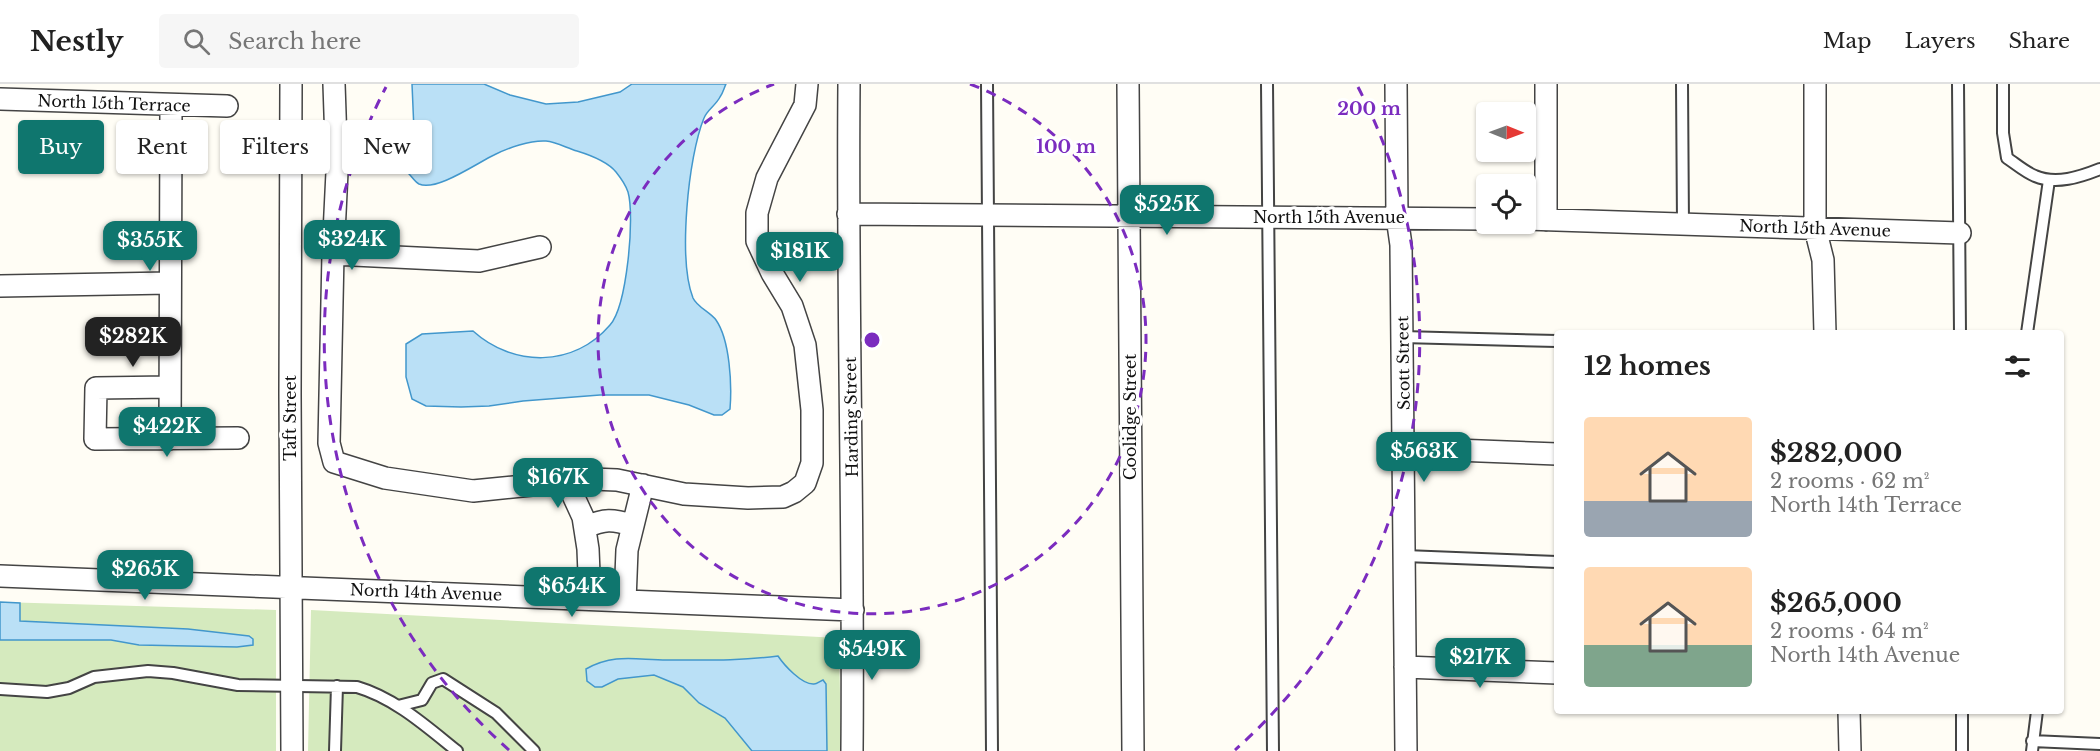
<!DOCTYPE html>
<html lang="en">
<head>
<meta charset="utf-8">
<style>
  body { margin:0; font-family:"Libre Baskerville",serif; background:#f6f6f6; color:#222; height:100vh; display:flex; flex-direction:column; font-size:22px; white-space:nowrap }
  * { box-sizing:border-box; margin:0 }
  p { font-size:20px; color:#767676 }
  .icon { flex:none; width:33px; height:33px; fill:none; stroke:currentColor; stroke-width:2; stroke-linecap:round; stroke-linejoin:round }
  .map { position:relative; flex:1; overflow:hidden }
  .drawer { position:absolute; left:1554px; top:246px; width:510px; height:384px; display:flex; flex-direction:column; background:#fff; border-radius:6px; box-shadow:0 2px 4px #0004 }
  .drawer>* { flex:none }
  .guide { position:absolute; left:18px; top:36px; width:570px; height:54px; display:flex; gap:12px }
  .needle { width:39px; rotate:91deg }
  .controls { position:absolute; left:1476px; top:18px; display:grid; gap:12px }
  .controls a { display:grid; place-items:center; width:60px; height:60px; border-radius:6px; background:#fff; box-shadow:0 2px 4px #0004; font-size:30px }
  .price { position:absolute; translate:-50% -51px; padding:0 14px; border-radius:12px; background:#0f766e; color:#fff; font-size:20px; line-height:39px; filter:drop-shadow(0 2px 3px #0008) }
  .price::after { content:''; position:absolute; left:50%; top:36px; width:18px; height:14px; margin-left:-9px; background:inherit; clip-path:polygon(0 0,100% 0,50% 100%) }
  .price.active { background:#222; color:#fff }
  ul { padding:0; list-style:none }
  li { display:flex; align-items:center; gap:18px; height:150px; padding:0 30px }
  li span { display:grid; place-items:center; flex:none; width:168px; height:120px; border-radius:6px; color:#555 }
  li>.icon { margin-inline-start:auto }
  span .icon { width:72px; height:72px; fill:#fffc; stroke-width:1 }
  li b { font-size:26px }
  h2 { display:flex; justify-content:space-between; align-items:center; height:72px; padding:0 30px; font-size:26px }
  .pill { padding:0 21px; border-radius:6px; background:#fff; box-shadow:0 2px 4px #0004; font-size:21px; line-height:54px }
  .pill.active { background:#0f766e; color:#fff }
  header { display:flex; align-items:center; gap:36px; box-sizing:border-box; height:84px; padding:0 30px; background:#fff; border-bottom:2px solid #e0e0e0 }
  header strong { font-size:28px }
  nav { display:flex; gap:33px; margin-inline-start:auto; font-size:21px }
  .search { width:420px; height:54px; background:#f6f6f6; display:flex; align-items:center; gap:15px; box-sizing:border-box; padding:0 21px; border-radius:6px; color:#767676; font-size:22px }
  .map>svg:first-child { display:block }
</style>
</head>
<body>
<header>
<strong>Nestly</strong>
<div class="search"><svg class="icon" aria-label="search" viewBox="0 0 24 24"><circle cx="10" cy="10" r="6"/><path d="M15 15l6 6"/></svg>Search here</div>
<nav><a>Map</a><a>Layers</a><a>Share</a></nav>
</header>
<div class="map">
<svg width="2100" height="667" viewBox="0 0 2100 667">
  <rect width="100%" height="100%" fill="#fffdf5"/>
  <path fill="#d5eabe" d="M 0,518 L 276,526 L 276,667 L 0,667 Z
    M 311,526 L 839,554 L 841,667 L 308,667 Z"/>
  <path fill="#bae0f6" stroke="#4297cc" stroke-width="1.5" d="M 412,0 L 484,0 L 510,11 L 546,20 L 578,18 L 620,8 L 632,0 L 726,0 C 724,4 723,9 720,13 C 716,21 707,26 704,34 C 688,73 678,176 693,214 C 697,223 710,228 716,236 C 730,256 732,301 730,325 L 722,331 L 714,331 L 689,321 L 649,311 L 600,311 L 523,317 L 489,322 L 461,323 L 426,322 L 412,315 L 406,293 L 406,260 L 422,250 L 473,247 C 513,283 573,284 610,241 C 627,222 635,132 628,108 C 626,102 620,93 616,88 C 607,77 590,71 577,67 C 567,64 556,58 546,57 C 530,56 508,64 494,71 C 477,79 436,108 419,100 C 415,98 412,93 409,90 L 415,70 Z
    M 0,518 L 20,519 L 20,537 L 188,545 L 249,552 L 253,555 L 253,561 L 237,563 L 139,561 L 111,556 L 0,556 Z
    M 778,572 C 784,581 802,601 814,600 C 817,600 820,597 823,596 L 826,600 L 827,667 L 752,667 L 725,634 L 699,619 L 683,603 L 654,591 L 618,595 L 602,603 L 595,603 L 587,597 L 586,585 C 615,569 636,576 667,576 C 704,576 741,577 778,572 Z"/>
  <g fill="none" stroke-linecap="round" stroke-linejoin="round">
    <g stroke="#444" stroke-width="14">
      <path id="service" d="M 987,0 L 992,667
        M 1267,0 L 1273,667
        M 1682,0 L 1683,140
        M 1958,0 L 1960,249
        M 2003,0 L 2003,49 L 2007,74 C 2016,80 2025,88 2035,92 C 2056,101 2080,93 2100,85
        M 2027,249 L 2049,96
        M 1402,253 L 1557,257
        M 1405,472 L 1557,478
        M 0,605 L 47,608 L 69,604 L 94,593 L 148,587 L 173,589 L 238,601 L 357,603 C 395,614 427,643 457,667
        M 398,622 L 422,616 L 432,599 L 443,595 L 496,629 L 534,667
        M 1962,627 L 1962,667
        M 2032,657 L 2100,660
        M 335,667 L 337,602
        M 2032,667 L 2037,627"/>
    </g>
    <g stroke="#444" stroke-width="24">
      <path id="minor" d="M 291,0 L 290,310 L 292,667
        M 334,0 L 337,88 L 333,170 L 329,359 L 334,378 L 385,394 L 473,407 L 592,395 L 617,396 L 684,410 L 748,414 L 783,413 L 794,408 L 805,399 L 812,379 L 812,326 L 805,261 L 792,222 L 772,189 L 757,157 L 757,129 L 767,94 L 805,21 L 807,0
        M 849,0 C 847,222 854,445 852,667
        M 1128,0 L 1133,667
        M 1396,0 L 1397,133 L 1401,161 L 1406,667
        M 1546,0 L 1546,136
        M 1815,0 L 1815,144 L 1823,176 L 1825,249
        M 0,15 L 227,22
        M 848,130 L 1486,135
        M 1526,135 L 1960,149
        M 333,170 L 479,177 L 540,163
        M 0,202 L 169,199
        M 170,303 L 96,304 L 95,355 L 238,354
        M 170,355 L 171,21
        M 1404,364 L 1557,370
        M 566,396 L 583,433 L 588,465 L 590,515
        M 585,443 C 605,435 612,435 632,441
        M 0,492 L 853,526
        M 625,517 L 627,466 L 643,401
        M 1405,583 L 1557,589
        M 1849,627 L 1850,667"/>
    </g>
    <use href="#service" stroke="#fff" stroke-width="10"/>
    <use href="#minor" stroke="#fff" stroke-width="21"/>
  </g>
  <g fill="none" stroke="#7b2cbf" stroke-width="3" stroke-dasharray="10 8">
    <path d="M970 0A274 274 0 1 1 774 0"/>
    <path d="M509 666A548 548 0 0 1 386 3M1358 3A548 548 0 0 1 1235 666"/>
  </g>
  <g text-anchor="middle" stroke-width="6" stroke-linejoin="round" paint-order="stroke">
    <g font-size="16" fill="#111" stroke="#fff">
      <text transform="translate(114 19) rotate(2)" y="6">North 15th Terrace</text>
      <text x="1329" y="139">North 15th Avenue</text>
      <text transform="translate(1815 144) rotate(2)" y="6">North 15th Avenue</text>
      <text transform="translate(1403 279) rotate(-91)" y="6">Scott Street</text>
      <text transform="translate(851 333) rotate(-91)" y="6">Harding Street</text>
      <text transform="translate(1130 333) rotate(-90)" y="6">Coolidge Street</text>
      <text transform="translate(290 334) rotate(-90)" y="6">Taft Street</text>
      <text transform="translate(426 508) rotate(2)" y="6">North 14th Avenue</text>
    </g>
  </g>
  <circle cx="872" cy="256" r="9" fill="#7b2cbf" stroke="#fff" stroke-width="3"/>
  <g font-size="18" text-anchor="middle" font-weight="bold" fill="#7b2cbf" stroke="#fff" stroke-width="6" stroke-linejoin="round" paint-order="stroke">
    <text x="1369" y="31">200 m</text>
    <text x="1066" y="69">100 m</text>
  </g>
</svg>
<div class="controls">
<a><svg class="needle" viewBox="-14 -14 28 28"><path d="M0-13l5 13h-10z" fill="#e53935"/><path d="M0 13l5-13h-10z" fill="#767676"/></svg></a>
<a><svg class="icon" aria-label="locate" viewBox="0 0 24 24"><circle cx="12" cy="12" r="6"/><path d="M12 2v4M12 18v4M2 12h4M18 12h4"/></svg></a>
</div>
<b class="price" style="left:1167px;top:152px">$525K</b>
<b class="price" style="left:352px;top:187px">$324K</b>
<b class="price" style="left:150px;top:188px">$355K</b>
<b class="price" style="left:800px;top:199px">$181K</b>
<b class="price active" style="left:133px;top:284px">$282K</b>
<b class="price" style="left:167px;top:374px">$422K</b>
<b class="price" style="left:1424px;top:399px">$563K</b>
<b class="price" style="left:558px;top:425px">$167K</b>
<b class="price" style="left:145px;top:517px">$265K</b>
<b class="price" style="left:572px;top:534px">$654K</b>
<b class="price" style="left:872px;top:597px">$549K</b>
<b class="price" style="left:1480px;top:605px">$217K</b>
<div class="guide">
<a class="pill active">Buy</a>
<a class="pill">Rent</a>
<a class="pill">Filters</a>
<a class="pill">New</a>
</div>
<section class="drawer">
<h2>12 homes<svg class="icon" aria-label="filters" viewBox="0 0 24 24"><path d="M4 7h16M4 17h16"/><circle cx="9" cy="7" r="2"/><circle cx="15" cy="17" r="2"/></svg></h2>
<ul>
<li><span style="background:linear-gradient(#ffd9b3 70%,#9aa5b1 0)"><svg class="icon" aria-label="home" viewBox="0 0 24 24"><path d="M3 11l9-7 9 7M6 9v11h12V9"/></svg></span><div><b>$282,000</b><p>2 rooms · 62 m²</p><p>North 14th Terrace</p></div></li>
<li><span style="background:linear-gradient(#ffd9b3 65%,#7fa58c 0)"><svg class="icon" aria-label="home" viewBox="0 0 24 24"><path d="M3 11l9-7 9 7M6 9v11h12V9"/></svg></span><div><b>$265,000</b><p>2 rooms · 64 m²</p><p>North 14th Avenue</p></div></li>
</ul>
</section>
</div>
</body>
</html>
